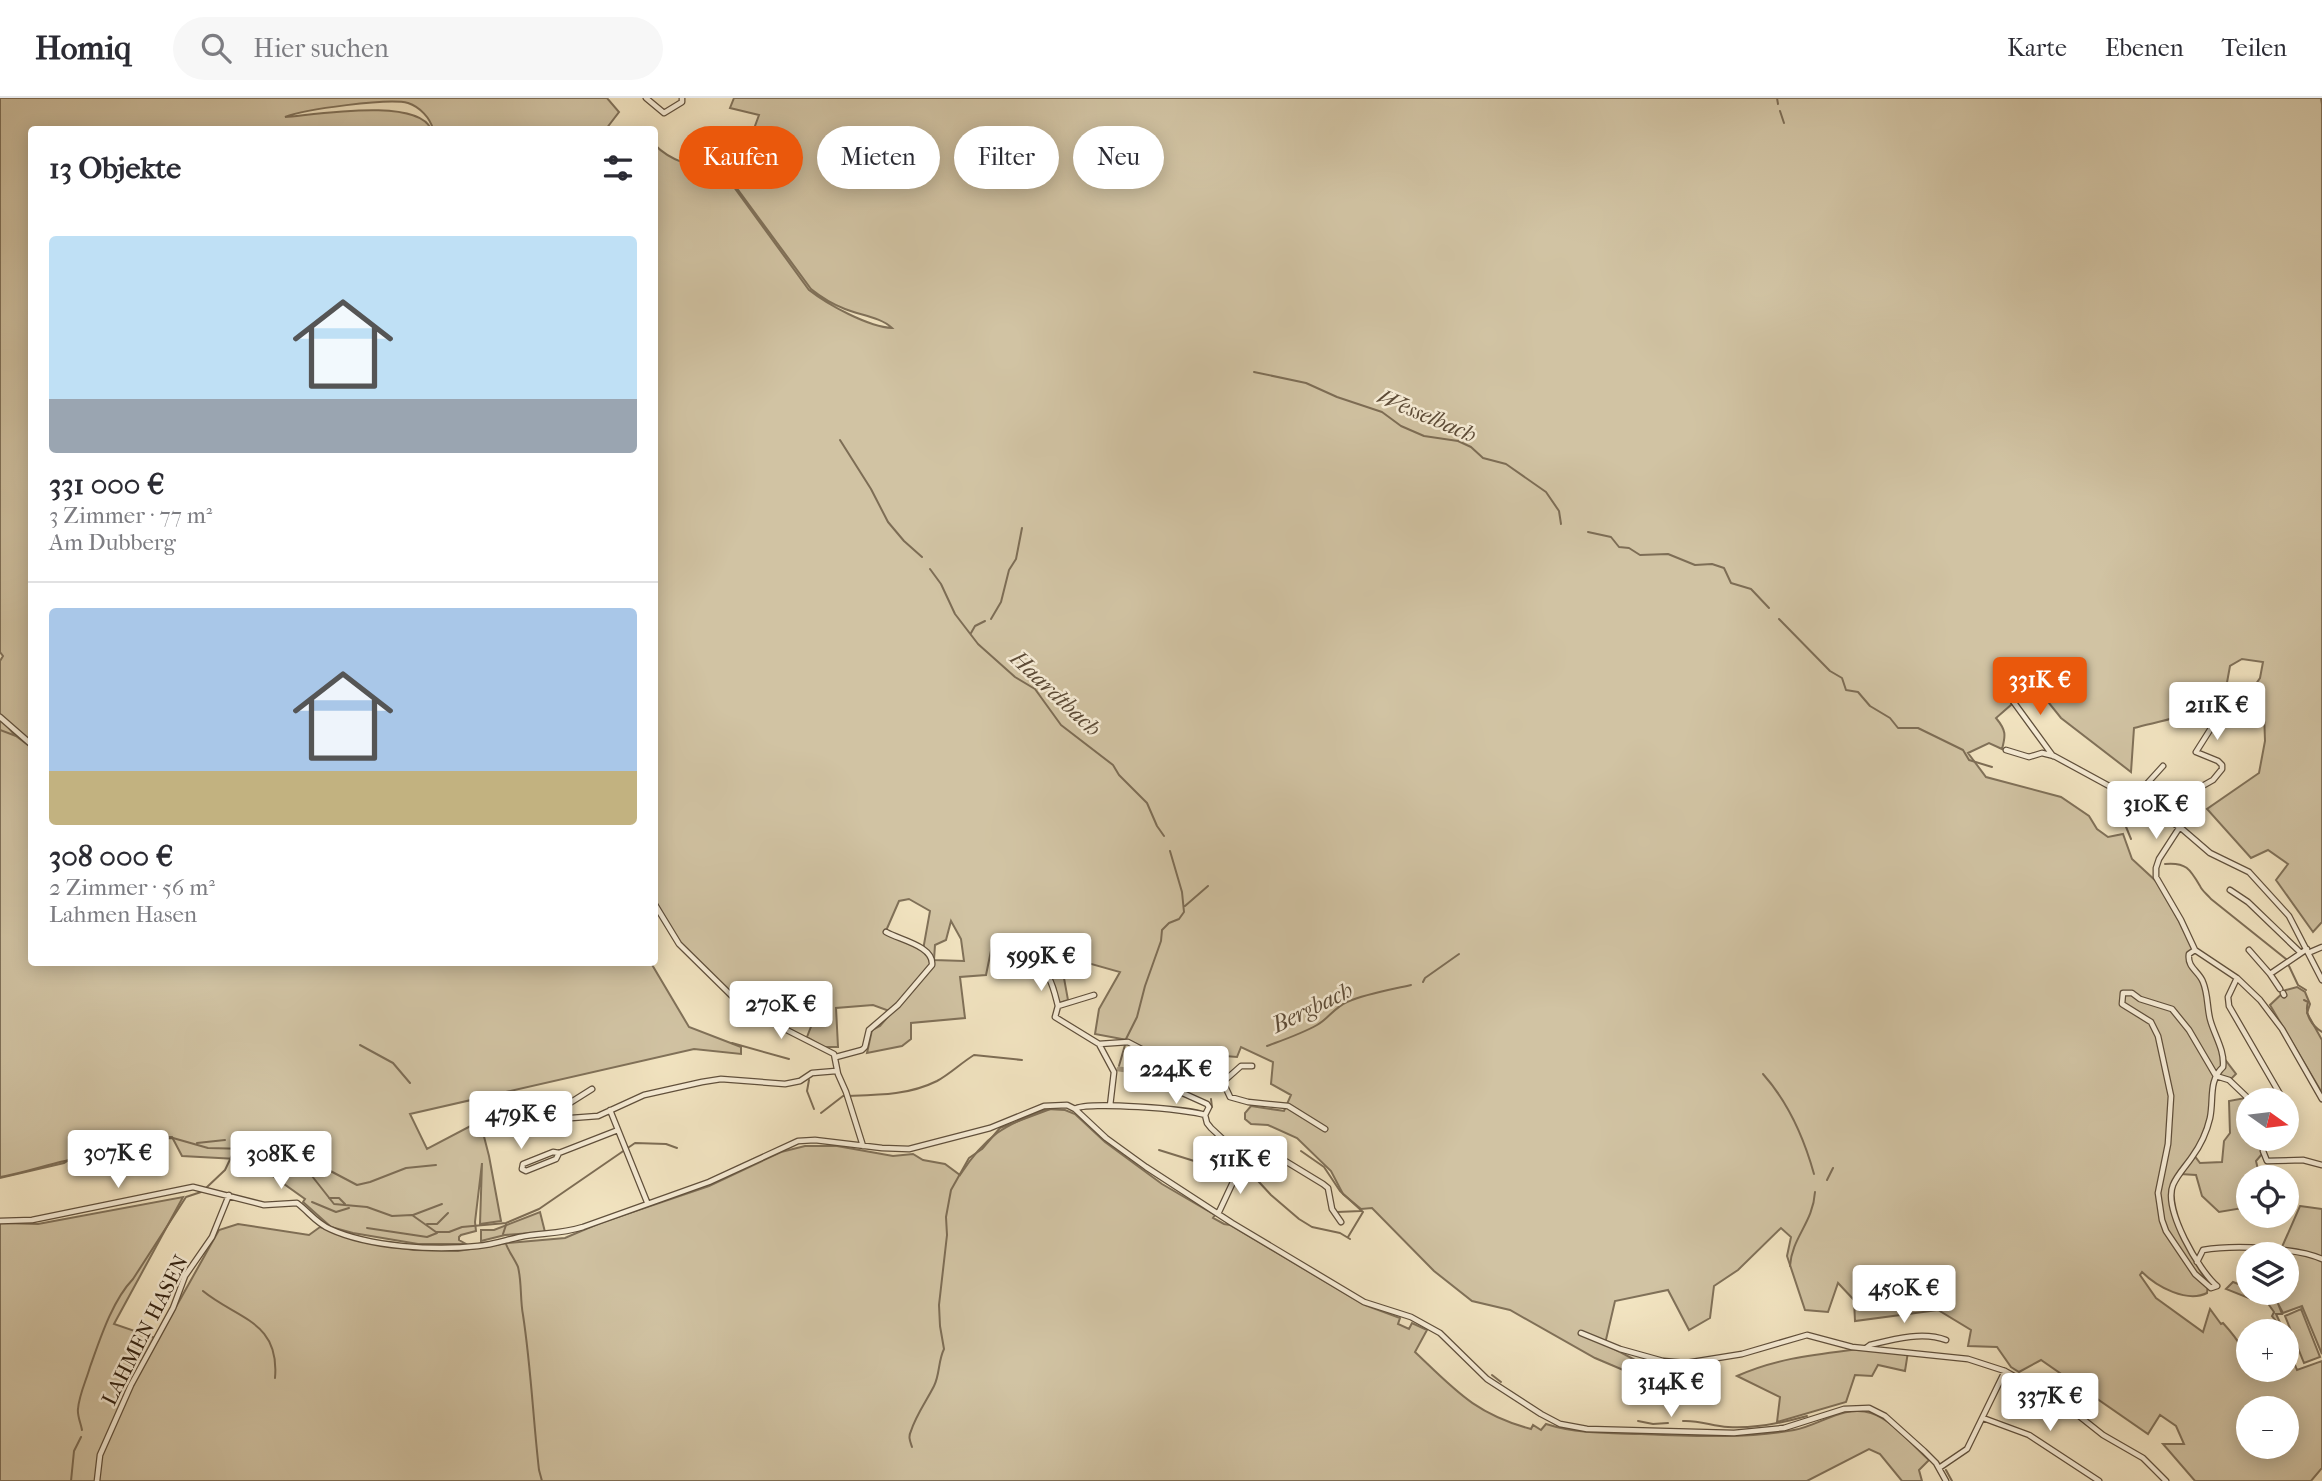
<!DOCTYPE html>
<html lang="de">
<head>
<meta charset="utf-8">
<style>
  body { margin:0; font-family:"IM FELL French Canon",serif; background:#f7f7f7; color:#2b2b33; height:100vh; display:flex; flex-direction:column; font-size:26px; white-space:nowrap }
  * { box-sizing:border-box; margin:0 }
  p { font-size:23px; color:#7c7c81 }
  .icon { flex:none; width:38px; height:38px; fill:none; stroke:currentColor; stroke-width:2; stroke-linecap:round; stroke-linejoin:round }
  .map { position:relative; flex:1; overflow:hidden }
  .details { position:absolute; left:28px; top:28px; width:630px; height:840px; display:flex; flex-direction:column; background:#fff; border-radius:7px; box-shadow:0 4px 18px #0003 }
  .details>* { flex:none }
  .hud { position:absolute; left:679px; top:28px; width:665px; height:63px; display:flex; gap:14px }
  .needle { width:46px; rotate:104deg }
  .controls { position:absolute; left:2236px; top:990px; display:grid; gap:14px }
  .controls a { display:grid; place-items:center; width:63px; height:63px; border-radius:50%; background:#fff; box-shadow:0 4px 18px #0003; font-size:35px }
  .price { position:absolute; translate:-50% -60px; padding:0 16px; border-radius:7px; background:#fff; color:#222; font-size:23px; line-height:46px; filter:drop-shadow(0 2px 4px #0008) }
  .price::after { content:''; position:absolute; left:50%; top:42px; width:21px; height:16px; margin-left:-10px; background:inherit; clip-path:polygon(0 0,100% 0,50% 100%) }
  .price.current { background:#ea580c; color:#fff }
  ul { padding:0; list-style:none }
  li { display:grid; align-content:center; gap:14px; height:371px; padding:0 21px }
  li+li { border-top:2px solid #e1e1e2 }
  li span { display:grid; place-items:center; height:217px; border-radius:7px; color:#555 }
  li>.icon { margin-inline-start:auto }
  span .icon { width:126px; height:126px; fill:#fffc; stroke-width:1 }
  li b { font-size:30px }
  h2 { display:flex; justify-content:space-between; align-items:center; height:84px; padding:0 21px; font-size:30px }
  .pill { padding:0 24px; border-radius:32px; background:#fff; box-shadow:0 4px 18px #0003; font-size:24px; line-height:63px }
  .pill.current { background:#ea580c; color:#fff }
  header { display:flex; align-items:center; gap:42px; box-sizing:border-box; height:98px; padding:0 35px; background:#fff; border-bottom:2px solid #e1e1e2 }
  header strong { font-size:33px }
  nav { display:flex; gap:38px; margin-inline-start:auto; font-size:24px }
  .search { width:490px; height:63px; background:#f7f7f7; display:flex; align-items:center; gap:18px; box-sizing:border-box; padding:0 24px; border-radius:38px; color:#7c7c81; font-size:26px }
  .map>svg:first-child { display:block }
</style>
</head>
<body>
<header>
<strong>Homiq</strong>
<div class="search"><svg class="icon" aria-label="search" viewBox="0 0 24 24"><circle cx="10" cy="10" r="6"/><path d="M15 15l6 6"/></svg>Hier suchen</div>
<nav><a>Karte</a><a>Ebenen</a><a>Teilen</a></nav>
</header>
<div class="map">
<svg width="2322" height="1383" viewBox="0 0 2322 1383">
  <rect width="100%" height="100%" fill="#f2e4c1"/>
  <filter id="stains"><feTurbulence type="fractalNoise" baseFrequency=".00286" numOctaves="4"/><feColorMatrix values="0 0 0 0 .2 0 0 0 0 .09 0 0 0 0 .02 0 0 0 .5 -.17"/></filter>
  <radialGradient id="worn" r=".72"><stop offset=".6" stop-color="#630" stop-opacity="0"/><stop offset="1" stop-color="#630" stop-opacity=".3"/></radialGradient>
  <path fill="#d1c3a3" stroke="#807159" stroke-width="2" fill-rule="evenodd" d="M 0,0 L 607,0 L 619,14 L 606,31 L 433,31 C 430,20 420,9 408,5 C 388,0 305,11 285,19 C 320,16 417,0 431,31 L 32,32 L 31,646 L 4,624 L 13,635 L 31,648 L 32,864 L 651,865 L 689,929 L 741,949 L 741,956 L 694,951 L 410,1016 L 427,1051 L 480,1023 L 489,1058 L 501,1123 L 480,1126 L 482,1065 L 475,1124 L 476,1133 L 461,1137 L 459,1139 L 459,1142 L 466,1146 L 418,1146 L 353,1135 L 331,1129 L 303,1104 L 305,1101 L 267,1074 L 237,1061 L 182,1058 L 172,1039 L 151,1039 L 87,1050 L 64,1065 L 0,1080 L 0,563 L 3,558 L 0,554 Z
    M 734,0 L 2322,0 L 2322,824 L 2313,834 L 2276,782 L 2288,766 L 2268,752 L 2251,760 L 2207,711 L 2259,675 L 2265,643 L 2264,614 L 2242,597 L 2233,595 L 2233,592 L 2251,593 L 2260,580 L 2263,564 L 2242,561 L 2230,568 L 2226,590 C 2209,595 2211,601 2199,609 C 2181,621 2155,624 2134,630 L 2131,674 L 2061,620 L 2028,579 L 2004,594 L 2012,606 L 1996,620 C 2006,632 2006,637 2002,651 L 1989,645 L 1968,655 L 1986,679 L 2061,699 L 2089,718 L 2097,731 L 2108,739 L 2123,736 L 2132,761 L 2158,785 L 2195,852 L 2189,856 L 2188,862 L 2203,881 L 2210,922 L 2224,960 L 2236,976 L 2231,981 L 2216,979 L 2210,1018 L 2194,1057 L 2200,1065 L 2222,1064 L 2224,1043 L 2230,1035 L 2229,1003 L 2245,1000 L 2249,1004 L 2249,1041 L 2263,1041 L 2262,1056 L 2256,1063 L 2260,1080 L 2249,1080 L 2249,1109 L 2219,1114 L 2202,1098 L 2196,1077 L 2180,1076 L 2174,1084 L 2171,1103 L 2192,1159 L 2208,1186 L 2207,1195 C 2187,1205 2157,1189 2142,1174 L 2140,1177 L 2156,1200 L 2203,1234 L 2210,1211 L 2221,1226 L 2223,1225 C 2234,1237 2249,1255 2249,1272 L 2287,1272 L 2287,1246 L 2297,1272 L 2322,1263 L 2322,1370 L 2311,1383 L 2195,1383 L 2163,1346 L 2184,1346 L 2176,1328 L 2160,1317 L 2148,1336 L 2041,1262 L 2019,1274 L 2011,1269 L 1997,1249 L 1968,1248 L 1971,1232 L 1938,1212 L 1855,1223 L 1854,1202 L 1838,1185 L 1828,1214 L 1805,1212 L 1787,1158 L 1791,1139 L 1781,1130 L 1738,1172 L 1714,1188 L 1710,1220 L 1689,1232 L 1668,1192 L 1615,1203 L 1605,1246 L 1665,1278 L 1649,1283 L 1595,1260 L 1510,1212 L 1472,1203 L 1434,1173 L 1372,1110 L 1361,1111 L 1343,1096 L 1331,1073 L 1297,1040 L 1268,1027 L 1251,1026 L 1245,1021 L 1245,1015 L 1251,1008 L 1284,1013 L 1291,997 L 1271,986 L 1273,964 L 1241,949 L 1237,959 L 1212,957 L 1203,977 L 1194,977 L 1127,942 L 1095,936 L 1099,911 L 1120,874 L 1056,856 L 1062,869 L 1068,902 L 1059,905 L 1055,889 L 1047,873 L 993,843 L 986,877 L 960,879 L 965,920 L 911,925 L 911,941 L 902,948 L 867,955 L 872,932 L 880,928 L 892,914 L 873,907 L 836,910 L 838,949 L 824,949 L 807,939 L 812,926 L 811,913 L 774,911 L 751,904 L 747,909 L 738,904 L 679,846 L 655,802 L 654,46 C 670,63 697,72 720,70 L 809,192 C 828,207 869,229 892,230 C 881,219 859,217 845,211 C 832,206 821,199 811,191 L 722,70 L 733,68 L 752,36 L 759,17 L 730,10 ZM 909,801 L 930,813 L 923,852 L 885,835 L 899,803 ZM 951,823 L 961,841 L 964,863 L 934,862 L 935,847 L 946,842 ZM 2249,1311 L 2287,1311 L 2287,1349 L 2249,1349 Z
    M 2297,889 L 2305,894 L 2310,906 L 2307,915 L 2322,942 L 2322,995 L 2270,907 L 2286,892 Z
    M 1047,1011 L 1065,1012 L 1075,1016 L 1105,1044 L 1162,1086 L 1215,1117 L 1213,1120 L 1224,1126 L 1230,1127 L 1365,1207 L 1400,1220 L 1398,1226 L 1409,1231 L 1412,1225 L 1427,1232 L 1415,1254 C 1455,1292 1475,1316 1531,1331 L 1533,1327 L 1541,1332 L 1546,1326 C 1577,1336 1609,1335 1641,1336 C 1693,1338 1744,1341 1794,1332 C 1819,1328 1844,1306 1871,1315 C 1893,1322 1912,1347 1929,1362 L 1919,1372 L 1922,1383 L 1902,1383 L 1880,1356 L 1869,1351 L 1807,1383 L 0,1383 L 0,1125 L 38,1126 L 183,1099 L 114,1226 L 158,1241 L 219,1132 L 238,1126 L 309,1137 L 320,1129 L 379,1147 L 414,1152 L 458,1153 L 507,1145 L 565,1140 L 600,1125 L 709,1088 L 781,1054 L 805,1048 L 837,1048 L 893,1058 L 913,1056 L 923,1062 L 945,1066 L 960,1077 C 986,1037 1004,1027 1047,1011 Z
    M 2300,1108 L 2322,1111 L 2322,1256 L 2302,1208 L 2283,1215 L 2275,1200 L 2273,1201 L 2277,1203 L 2282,1216 L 2276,1216 L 2284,1233 L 2272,1218 L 2274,1214 L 2264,1200 L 2256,1203 L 2226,1191 L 2233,1184 L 2249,1190 L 2249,1195 L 2287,1195 L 2287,1157 L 2258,1157 L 2282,1149 Z
    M 540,1114 L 545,1134 L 505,1137 L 481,1143 L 481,1132 L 494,1132 Z
    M 2301,1211 L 2320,1259 L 2304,1265 L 2285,1218 Z
    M 1866,1250 L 1908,1254 L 1905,1273 L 1878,1267 L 1872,1278 L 1855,1277 L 1846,1304 L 1777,1324 L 1780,1299 L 1737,1278 C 1779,1259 1821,1256 1866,1250 Z"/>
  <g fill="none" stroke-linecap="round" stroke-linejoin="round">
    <path stroke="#7d6d55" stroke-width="2" d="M 1777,0 L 1778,6
      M 2321,0 L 2322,6
      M 1780,13 L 1784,25
      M 1254,274 L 1306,285 L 1337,299 L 1382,314 L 1401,328 L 1424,338 L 1458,343 L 1471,349 L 1483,360 L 1506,366 L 1546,394 L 1559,413 L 1561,426
      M 840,342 L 871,391 L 888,424 L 904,443 L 922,459
      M 1588,434 L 1611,439 L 1619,449 L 1629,450 L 1640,457 L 1668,456 L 1695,467 L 1712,466 L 1724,470 L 1731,485 L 1751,491 L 1769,510
      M 930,471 L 941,486 L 955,516 L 978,546 L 1015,579 L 1035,591 L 1061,627 L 1113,667 L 1119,677 L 1147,705 L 1157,728 L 1164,738
      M 991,521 L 1001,504 L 1009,472 L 1016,461 L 1022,430
      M 1779,521 L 1830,573 L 1842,580 L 1846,592 L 1858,594 L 1870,608 L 1890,620 L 1898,630 L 1918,630 L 1963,652 L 1969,662 L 1992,669
      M 971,535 L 975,528 L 985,523
      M 0,632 L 16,638 L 32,650
      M 2122,719 L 2131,741
      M 2165,766 C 2186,764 2190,771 2200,788 C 2202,793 2207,796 2211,801 L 2286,861
      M 1185,808 L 1208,788
      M 2289,868 L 2298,887 L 2306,892
      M 1423,884 L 1425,880 L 1459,856
      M 2304,902 L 2308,904 C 2304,916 2312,928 2322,934
      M 1126,941 L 1137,919 L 1145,888 L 1161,843 L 1162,832 L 1169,825 L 1179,821 L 1184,814 L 1182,794 L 1170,753
      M 732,945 L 789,961
      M 360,947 L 393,965 L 410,985
      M 1267,948 C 1283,942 1301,936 1317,927 C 1328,921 1335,909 1347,904 C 1368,895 1389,892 1411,887
      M 1119,968 L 1125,947
      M 1763,976 C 1788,1004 1804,1040 1814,1076
      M 809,982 L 807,993 L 814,1011
      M 1211,1001 L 1212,1009
      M 821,1015 L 843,998 C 875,997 907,998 937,983 C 950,976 961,965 974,957 L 1022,962
      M 197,1045 L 225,1042
      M 1159,1052 L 1207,1067 L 1236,1068 L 1247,1071 L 1271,1097 L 1299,1121 L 1312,1129 L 1340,1135 L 1350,1141
      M 1301,1053 L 1324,1069 L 1340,1093 L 1363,1114 L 1348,1139
      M 282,1056 L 321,1068 L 357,1087 L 370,1084 L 406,1070 L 436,1067
      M 0,1079 C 29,1074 56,1063 85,1059 C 99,1057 115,1065 129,1066 L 149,1041 L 173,1040 L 208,1050 L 249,1051 L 308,1073 L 334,1106 L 367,1109 L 392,1118 L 412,1117 L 436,1134 L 449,1134 L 462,1129 L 506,1125 L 539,1111 L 635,1045 L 666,1046 L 677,1050
      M 1827,1082 L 1833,1070
      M 206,1090 L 225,1072 L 235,1051
      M 329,1100 L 339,1100 L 345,1106
      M 312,1104 L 336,1114 L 349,1110
      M 1337,1114 L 1361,1113
      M 413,1117 L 442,1106
      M 427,1126 L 437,1126 L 448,1115
      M 367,1130 L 427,1139 L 437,1135
      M 503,1136 L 506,1127
      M 506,1146 C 509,1154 515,1162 518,1169 C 522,1185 520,1202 523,1217 C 531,1269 533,1320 539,1372 L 542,1383
      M 1790,1168 C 1792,1139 1813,1125 1815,1094
      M 203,1193 C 237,1221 280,1223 275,1280
      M 1492,1277 L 1501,1284
      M 1638,1323 L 1653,1326 L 1668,1325
      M 1683,1323 C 1699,1322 1712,1328 1728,1329 C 1754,1331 1782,1325 1807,1318
      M 82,1332 C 81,1326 77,1317 78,1311 C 79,1297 86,1283 90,1269 C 100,1241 112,1203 133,1181 L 186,1099 L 201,1094
      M 912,1349 C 910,1343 908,1339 911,1333 C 916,1317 927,1302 934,1288 C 940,1276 938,1263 944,1251 L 940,1228 L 939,1207 L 947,1137 L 946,1119 L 951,1092 L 969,1060 L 982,1051 L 1000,1030 L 1053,1010
      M 1946,1372 L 1952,1383
      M 71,1383 L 74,1353 L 81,1339"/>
    <path stroke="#b0a184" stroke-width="5" d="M 1119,971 L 1156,976 L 1163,982"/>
    <g stroke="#60503c" stroke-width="7">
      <path id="minor" d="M 646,0 L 664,15 L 682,4 L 682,0
        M 2007,595 L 2053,658
        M 2227,605 L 2196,654 L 2218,663 L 2222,667 L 2222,671 L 2213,682 L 2190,695 L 2186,700 L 2183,724 L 2159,761 L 2156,770 L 2156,779 L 2181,822 L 2195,852 L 2237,880 L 2260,902 L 2282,931 L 2322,1001
        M 0,619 L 32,647
        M 2006,652 L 2029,659 L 2042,655 L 2054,658 L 2133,701 L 2181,730 L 2210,755 L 2249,774 L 2289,818 L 2322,882
        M 2133,701 L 2163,668
        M 2230,792 L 2248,804 L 2301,855
        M 654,805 L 679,846 L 738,904 L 771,924 L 834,956 L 838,976 L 846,994 L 863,1048
        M 2195,852 L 2189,856 C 2187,870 2199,873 2203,884 C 2208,896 2207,909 2210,921 C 2214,937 2225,952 2223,969 C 2208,983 2214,1001 2210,1020 C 2207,1033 2200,1048 2192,1059 C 2186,1068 2177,1077 2173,1087 C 2163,1111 2199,1173 2217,1188 L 2211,1190 L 2195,1176 L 2166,1133 L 2162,1122 L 2158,1095 L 2168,1046 L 2171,998 L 2158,938 L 2151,924 L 2122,906 L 2123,895 L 2132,895 L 2140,901 L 2172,911 L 2189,932 L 2216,978
        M 2249,852 L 2270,876 L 2307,851
        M 2308,855 L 2322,849
        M 1031,868 C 1050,868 1054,893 1058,908
        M 2270,876 L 2280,891
        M 2237,880 L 2228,899 L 2229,908 L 2284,1003
        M 2283,895 L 2284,897
        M 1094,897 L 1058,908 L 1055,919 L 1099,946 L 1114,974 L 1110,1008
        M 1099,946 L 1128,944 L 1195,979 L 1223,984 L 1230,999 L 1248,1004 L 1288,1008 L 1325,1031
        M 836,959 L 862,952 L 865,949 L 869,932 L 898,907 L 932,867 C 934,848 900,842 886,834
        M 2216,978 L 2229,982 L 2251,1003
        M 1223,984 L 1241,968 L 1252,968
        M 1167,988 L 1207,1006 L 1209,1009 L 1205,1017
        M 2287,1008 L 2292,1016
        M 1075,1011 C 1085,1003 1190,1011 1205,1017 L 1207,1025 L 1211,1030 L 1242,1059 L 1241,1067 L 1218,1116
        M 610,1012 L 647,1104
        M 505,1016 L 558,1021 L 598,1018 L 644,997 L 702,984 L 721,981 L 785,986 L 800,983 L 812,975 L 836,973
        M 558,1021 L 565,1008 L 592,991
        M 2265,1041 L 2263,1053 L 2267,1063 L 2303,1062 L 2322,1067
        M 559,1055 L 556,1061 L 526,1073 L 522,1071 L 523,1066 L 553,1054 L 559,1055 L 618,1032
        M 1242,1059 L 1277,1058 L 1323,1086 L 1328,1090 L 1332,1111 L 1341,1124
        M 0,1123 L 32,1122 L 193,1089 L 264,1107 L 297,1105 C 309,1114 316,1125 330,1131 C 369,1149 436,1153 478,1148 C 492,1147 506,1142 520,1139 C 541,1135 561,1136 583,1129 L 709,1084 L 798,1043 L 815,1042 L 882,1050 L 909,1051 L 990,1030 L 1044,1008 L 1067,1007 L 1075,1011 L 1106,1040 L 1146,1069 L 1232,1125 L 1364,1204 L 1411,1219 L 1440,1235 L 1487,1281 L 1541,1316 L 1560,1326 L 1587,1331 L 1734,1335 L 1784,1330 L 1844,1311 L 1869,1310 L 1885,1318 L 1924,1353 L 1936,1365 L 1946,1383
        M 2197,1164 L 2203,1152 C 2232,1147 2296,1149 2322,1161
        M 1581,1235 L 1620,1251 L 1663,1263 L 1686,1265 L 1742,1256 L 1807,1237 L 1852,1249 L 1968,1261 L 2005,1273 L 2064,1306 L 2103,1337 L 2143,1360 L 2166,1383
        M 1866,1250 L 1870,1247 C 1894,1241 1923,1233 1946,1242
        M 1983,1320 L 2029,1337 L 2099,1383
        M 1939,1370 L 1967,1351 L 2005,1273
        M 97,1383 L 100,1357 L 131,1287 L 173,1210 L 185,1178 L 212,1139 L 229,1097"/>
    </g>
    <use href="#minor" stroke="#f7edd7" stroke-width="4.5"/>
  </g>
  <g text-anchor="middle" stroke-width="5" stroke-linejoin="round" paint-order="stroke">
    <g font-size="21" fill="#301f0f" stroke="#f7edd7">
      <text transform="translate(145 1232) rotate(-63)" y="7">LAHMEN HASEN</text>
    </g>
    <g font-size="23" font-style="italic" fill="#5d4c38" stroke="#f7edd7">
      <text transform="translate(1427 317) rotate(23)" y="8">Wesselbach</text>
      <text transform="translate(1056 595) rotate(43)" y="8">Haardtbach</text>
      <text transform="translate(1312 909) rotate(-26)" y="8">Bergbach</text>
    </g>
  </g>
  <rect width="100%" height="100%" filter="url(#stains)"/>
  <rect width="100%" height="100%" fill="url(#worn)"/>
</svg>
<div class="controls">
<a><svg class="needle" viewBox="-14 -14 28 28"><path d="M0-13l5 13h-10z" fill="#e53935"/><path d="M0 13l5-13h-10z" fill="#7c7c81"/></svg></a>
<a><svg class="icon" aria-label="locate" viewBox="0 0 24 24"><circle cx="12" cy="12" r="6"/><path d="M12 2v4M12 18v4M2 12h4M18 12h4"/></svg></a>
<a><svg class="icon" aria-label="layers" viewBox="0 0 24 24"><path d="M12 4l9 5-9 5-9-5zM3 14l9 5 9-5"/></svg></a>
<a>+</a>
<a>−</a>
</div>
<b class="price current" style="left:2040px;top:619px">331K €</b>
<b class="price" style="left:2217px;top:644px">211K €</b>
<b class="price" style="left:2156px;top:743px">310K €</b>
<b class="price" style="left:1041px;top:895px">599K €</b>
<b class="price" style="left:781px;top:943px">270K €</b>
<b class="price" style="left:1176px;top:1008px">224K €</b>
<b class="price" style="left:521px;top:1053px">479K €</b>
<b class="price" style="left:118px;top:1092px">307K €</b>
<b class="price" style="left:281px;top:1093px">308K €</b>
<b class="price" style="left:1240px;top:1098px">511K €</b>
<b class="price" style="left:1904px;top:1227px">450K €</b>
<b class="price" style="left:1671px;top:1321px">314K €</b>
<b class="price" style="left:2050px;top:1335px">337K €</b>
<div class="hud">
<a class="pill current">Kaufen</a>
<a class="pill">Mieten</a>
<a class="pill">Filter</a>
<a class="pill">Neu</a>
</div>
<section class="details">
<h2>13 Objekte<svg class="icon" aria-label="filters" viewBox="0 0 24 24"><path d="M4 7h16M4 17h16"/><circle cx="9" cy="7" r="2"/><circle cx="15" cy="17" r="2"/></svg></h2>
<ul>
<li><span style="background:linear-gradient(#bfe0f5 75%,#9aa5b1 0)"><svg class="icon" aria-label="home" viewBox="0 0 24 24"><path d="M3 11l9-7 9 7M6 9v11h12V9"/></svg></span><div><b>331 000 €</b><p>3 Zimmer · 77 m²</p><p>Am Dubberg</p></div></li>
<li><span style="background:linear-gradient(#a9c7e8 75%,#c2b280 0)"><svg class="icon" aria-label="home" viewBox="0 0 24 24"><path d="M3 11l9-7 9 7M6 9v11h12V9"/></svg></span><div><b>308 000 €</b><p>2 Zimmer · 56 m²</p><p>Lahmen Hasen</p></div></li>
</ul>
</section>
</div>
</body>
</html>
